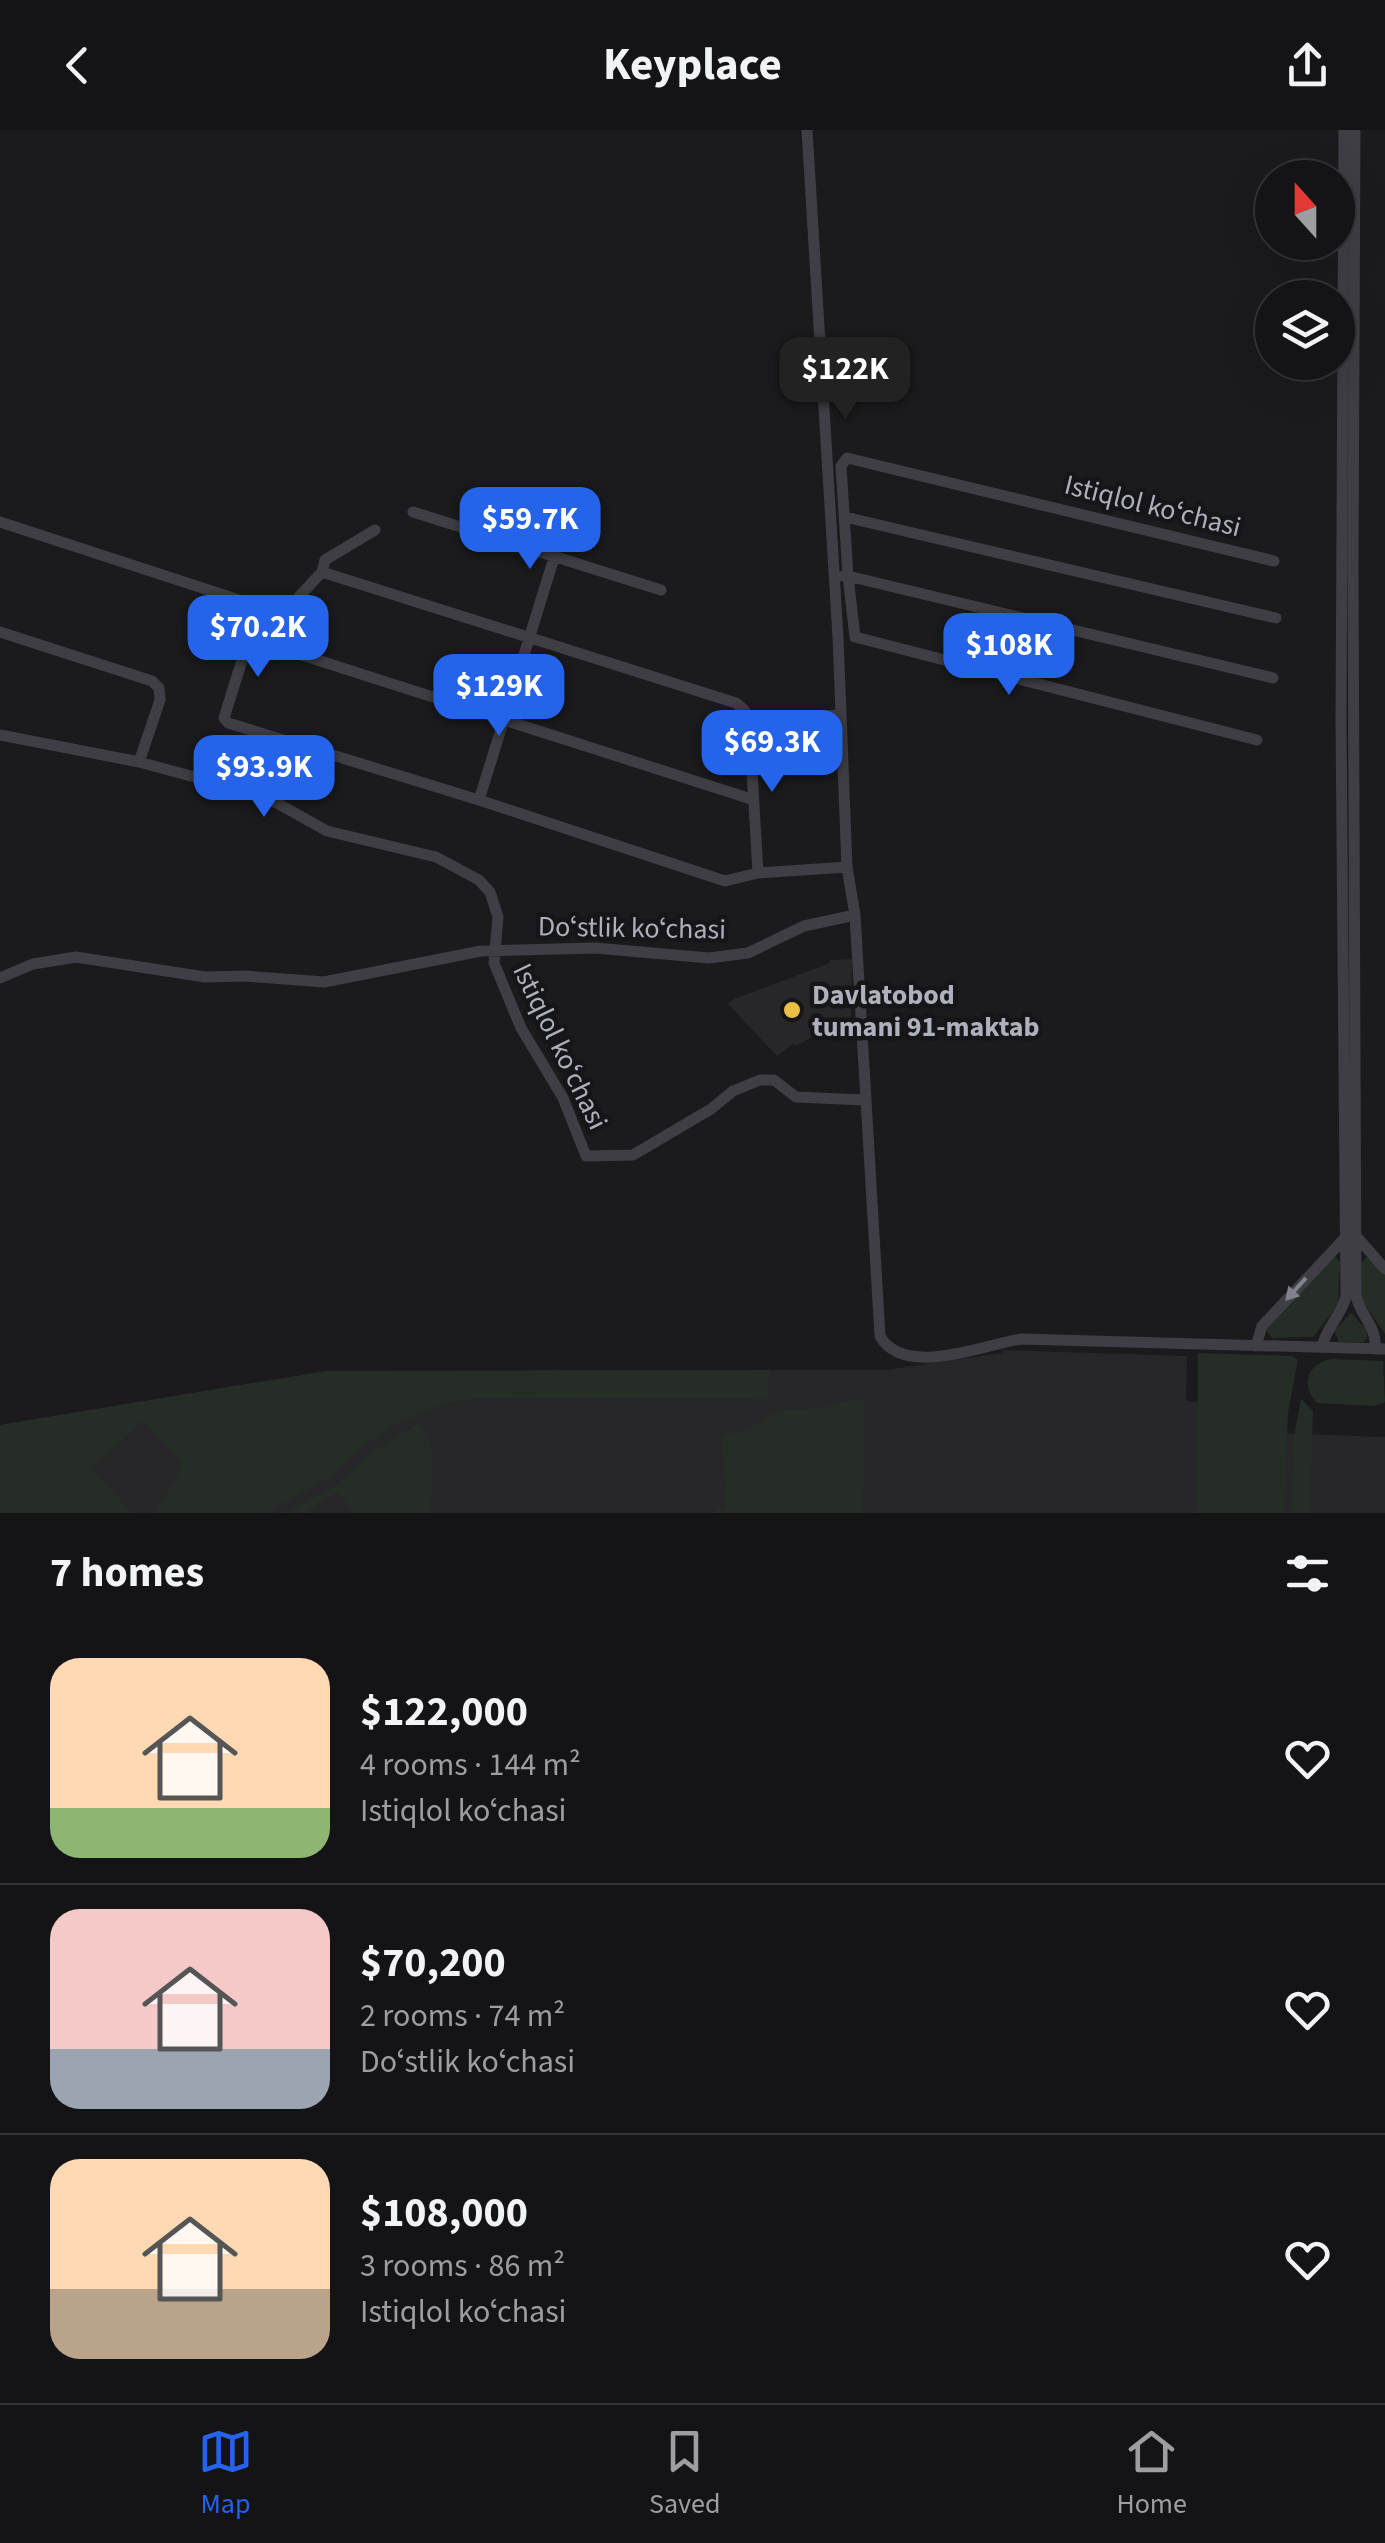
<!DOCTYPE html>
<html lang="en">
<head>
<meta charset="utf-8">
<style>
  body { margin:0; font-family:"Source Sans 3",sans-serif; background:#212123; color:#f1f3f6; height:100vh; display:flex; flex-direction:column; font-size:38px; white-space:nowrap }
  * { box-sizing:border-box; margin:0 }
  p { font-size:32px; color:#9d9ea1 }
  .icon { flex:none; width:55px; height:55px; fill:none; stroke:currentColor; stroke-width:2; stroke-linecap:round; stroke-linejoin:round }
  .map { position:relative; height:1383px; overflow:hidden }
  .drawer { display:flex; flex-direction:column; background:#141416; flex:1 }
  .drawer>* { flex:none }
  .needle { width:65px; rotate:339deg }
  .tools { position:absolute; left:1255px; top:30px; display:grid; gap:20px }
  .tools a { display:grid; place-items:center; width:100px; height:100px; border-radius:50%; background:#141416; box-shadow:0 10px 40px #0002,0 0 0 2px #333335; font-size:50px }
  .price { position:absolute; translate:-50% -85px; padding:0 22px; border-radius:20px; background:#2563eb; color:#fff; font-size:32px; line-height:65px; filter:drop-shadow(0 2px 5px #0008) }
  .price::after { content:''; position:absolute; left:50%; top:60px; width:30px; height:22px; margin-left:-15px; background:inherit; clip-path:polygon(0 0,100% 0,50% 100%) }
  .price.active { background:#222; color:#fff }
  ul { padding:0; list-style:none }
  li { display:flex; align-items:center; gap:30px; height:250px; padding:0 50px }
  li+li { border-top:2px solid #333335 }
  li span { display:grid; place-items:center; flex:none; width:280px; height:200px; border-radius:30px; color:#555 }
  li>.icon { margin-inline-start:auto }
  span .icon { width:120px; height:120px; fill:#fffc; stroke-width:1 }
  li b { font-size:42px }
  h2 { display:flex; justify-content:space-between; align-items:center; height:120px; padding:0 50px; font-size:42px }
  header { display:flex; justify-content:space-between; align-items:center; height:130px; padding:0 50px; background:#141416; font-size:45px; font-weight:700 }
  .dock { display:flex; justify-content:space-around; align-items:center; height:140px; border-top:2px solid #333335; background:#141416; font-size:28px; color:#9d9ea1 }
  .dock a { display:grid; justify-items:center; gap:5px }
  .dock .active { color:#2563eb }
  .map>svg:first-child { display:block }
</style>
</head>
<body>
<header><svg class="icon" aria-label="back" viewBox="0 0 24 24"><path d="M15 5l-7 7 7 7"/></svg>Keyplace<svg class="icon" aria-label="share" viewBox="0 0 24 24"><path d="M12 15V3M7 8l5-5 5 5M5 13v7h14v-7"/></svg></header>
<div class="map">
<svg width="1385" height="1383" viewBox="0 0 1385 1383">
  <rect width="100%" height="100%" fill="#1b1b1d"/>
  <path fill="#27272a" d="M 852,829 L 851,886 L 796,916 L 793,914 L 777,926 L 728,874 L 734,869 L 830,833 L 830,830 Z
    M 1003,1220 L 1187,1226 L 1186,1271 L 1257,1275 L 1277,1303 L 1385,1307 L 1385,1383 L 0,1383 L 0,1295 L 326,1241 L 885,1240 L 1002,1223 Z"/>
  <path fill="#252d26" d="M 1333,1125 L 1340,1132 L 1338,1175 L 1313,1207 L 1272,1208 L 1266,1200 L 1268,1195 Z
    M 1368,1126 L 1385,1144 L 1385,1204 L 1361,1169 L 1361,1133 Z
    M 1351,1183 L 1367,1200 L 1367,1208 L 1363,1212 L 1339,1212 L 1334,1201 Z
    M 1198,1223 L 1293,1226 L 1298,1230 L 1288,1282 L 1284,1383 L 1198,1383 Z
    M 1331,1229 L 1383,1231 L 1385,1272 L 1375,1276 L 1317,1273 C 1300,1255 1307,1234 1331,1229 Z
    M 770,1240 L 767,1269 L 480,1268 L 442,1274 L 393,1296 L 365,1315 L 332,1346 L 267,1383 L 155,1383 L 183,1335 L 143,1291 L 91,1338 L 132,1383 L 0,1383 L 0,1295 L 326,1241 Z
    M 860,1268 L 865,1273 L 863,1383 L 717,1383 L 717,1379 L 726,1378 L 722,1306 L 749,1298 L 780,1280 L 811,1279 Z
    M 1301,1269 L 1313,1281 L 1310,1383 L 1291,1383 L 1294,1307 Z
    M 419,1293 C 440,1313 431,1356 430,1383 L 353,1383 L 339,1362 L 304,1383 L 286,1383 L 337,1355 L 366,1326 Z"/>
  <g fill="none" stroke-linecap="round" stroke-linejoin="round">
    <path stroke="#3e3e44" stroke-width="11" d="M 807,0 L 838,507 L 847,737 L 855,785 L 880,1206 C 904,1249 985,1214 1021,1209 L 1385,1219
      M 1355,0 L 1353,437 L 1356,1166 C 1360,1185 1378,1198 1375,1219
      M 413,382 L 661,460
      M 845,387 L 1276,488
      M 0,392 L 282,484
      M 322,442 L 325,430 L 375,400
      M 843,446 L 848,446 L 841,336 L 847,328 L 1274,431
      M 0,502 L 152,551 L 159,558 L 160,570 L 139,632
      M 258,511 L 751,669
      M 839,585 L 749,590 L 744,580 L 736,573 L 322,442 L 243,527 L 224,588 L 228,593 L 479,670 L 725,751 L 758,743 L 847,737
      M 749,590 L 758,743
      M 0,605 L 139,632 L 235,658 L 275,672 L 327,701 L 436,727 L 479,750 L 490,762 L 498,787 L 494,833 L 521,898 L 563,968 L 586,1026 L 633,1025 L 711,979 L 733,961 L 760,950 L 774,950 L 796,967 L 864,970
      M 1257,610 L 855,507 L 848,446 L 1273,548
      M 479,670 L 554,428
      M 0,848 L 33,834 L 76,827 L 205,847 L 245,846 L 324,852 L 481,821 L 595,818 L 709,828 L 748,823 L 804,796 L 855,785
      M 1357,1107 L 1385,1139
      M 1256,1216 L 1262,1196 L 1346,1107
      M 1322,1217 C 1326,1197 1342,1185 1346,1166 L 1341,592 L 1344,0"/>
  </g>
  <defs><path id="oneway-solid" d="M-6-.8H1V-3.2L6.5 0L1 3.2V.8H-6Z" transform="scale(2.5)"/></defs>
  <use fill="#81838c" href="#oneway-solid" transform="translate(1296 1159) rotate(132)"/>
  <circle fill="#e8bf47" stroke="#161618" stroke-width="4" cx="792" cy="880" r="10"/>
  <g text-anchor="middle" stroke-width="9" stroke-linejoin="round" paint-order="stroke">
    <g font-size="28" fill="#aeb1bc" stroke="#161618">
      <text transform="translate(1153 375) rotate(14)" y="10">Istiqlol koʻchasi</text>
      <text transform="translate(632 797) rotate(1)" y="10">Doʻstlik koʻchasi</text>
      <text transform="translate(561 916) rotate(64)" y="10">Istiqlol koʻchasi</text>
    </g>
    <g font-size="28" font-weight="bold" fill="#aeb1bc" stroke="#161618" text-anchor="start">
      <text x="812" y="874">Davlatobod<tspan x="812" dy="32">tumani 91-maktab</tspan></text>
    </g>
  </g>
</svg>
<div class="tools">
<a><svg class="needle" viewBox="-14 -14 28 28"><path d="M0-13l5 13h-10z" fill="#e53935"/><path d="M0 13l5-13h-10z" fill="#9d9ea1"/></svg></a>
<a><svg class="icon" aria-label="layers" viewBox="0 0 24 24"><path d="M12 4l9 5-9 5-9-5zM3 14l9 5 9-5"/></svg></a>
</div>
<b class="price active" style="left:845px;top:292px">$122K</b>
<b class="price" style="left:530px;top:442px">$59.7K</b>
<b class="price" style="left:258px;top:550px">$70.2K</b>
<b class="price" style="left:1009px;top:568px">$108K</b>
<b class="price" style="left:499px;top:609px">$129K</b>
<b class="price" style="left:772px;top:665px">$69.3K</b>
<b class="price" style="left:264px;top:690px">$93.9K</b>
</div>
<section class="drawer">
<h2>7 homes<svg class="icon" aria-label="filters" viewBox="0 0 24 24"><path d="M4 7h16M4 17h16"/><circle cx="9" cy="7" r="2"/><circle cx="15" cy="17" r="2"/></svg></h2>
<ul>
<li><span style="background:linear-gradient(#ffd9b3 75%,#8fb573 0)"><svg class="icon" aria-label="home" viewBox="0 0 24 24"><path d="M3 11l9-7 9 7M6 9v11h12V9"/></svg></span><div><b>$122,000</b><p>4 rooms · 144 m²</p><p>Istiqlol koʻchasi</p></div><svg class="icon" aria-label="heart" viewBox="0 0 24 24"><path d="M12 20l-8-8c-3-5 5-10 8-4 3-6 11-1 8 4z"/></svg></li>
<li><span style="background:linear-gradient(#f6c9c9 70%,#9aa5b1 0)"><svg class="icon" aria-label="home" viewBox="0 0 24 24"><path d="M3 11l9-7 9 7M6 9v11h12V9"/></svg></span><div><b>$70,200</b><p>2 rooms · 74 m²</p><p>Doʻstlik koʻchasi</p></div><svg class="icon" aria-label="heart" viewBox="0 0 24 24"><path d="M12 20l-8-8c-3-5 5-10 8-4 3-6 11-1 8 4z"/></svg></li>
<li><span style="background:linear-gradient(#ffd9b3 65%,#b9a48a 0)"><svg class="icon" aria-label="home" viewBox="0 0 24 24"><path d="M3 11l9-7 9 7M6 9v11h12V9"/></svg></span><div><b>$108,000</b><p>3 rooms · 86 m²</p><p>Istiqlol koʻchasi</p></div><svg class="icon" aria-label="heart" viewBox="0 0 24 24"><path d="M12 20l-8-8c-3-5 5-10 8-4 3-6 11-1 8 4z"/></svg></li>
</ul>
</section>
<nav class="dock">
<a class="active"><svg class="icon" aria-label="map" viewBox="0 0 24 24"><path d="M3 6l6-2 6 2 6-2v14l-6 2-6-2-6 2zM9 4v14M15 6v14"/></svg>Map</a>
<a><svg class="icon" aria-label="saved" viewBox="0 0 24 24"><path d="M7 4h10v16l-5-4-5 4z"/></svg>Saved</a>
<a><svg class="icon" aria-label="home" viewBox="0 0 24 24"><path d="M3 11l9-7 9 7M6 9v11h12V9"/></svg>Home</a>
</nav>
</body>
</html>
